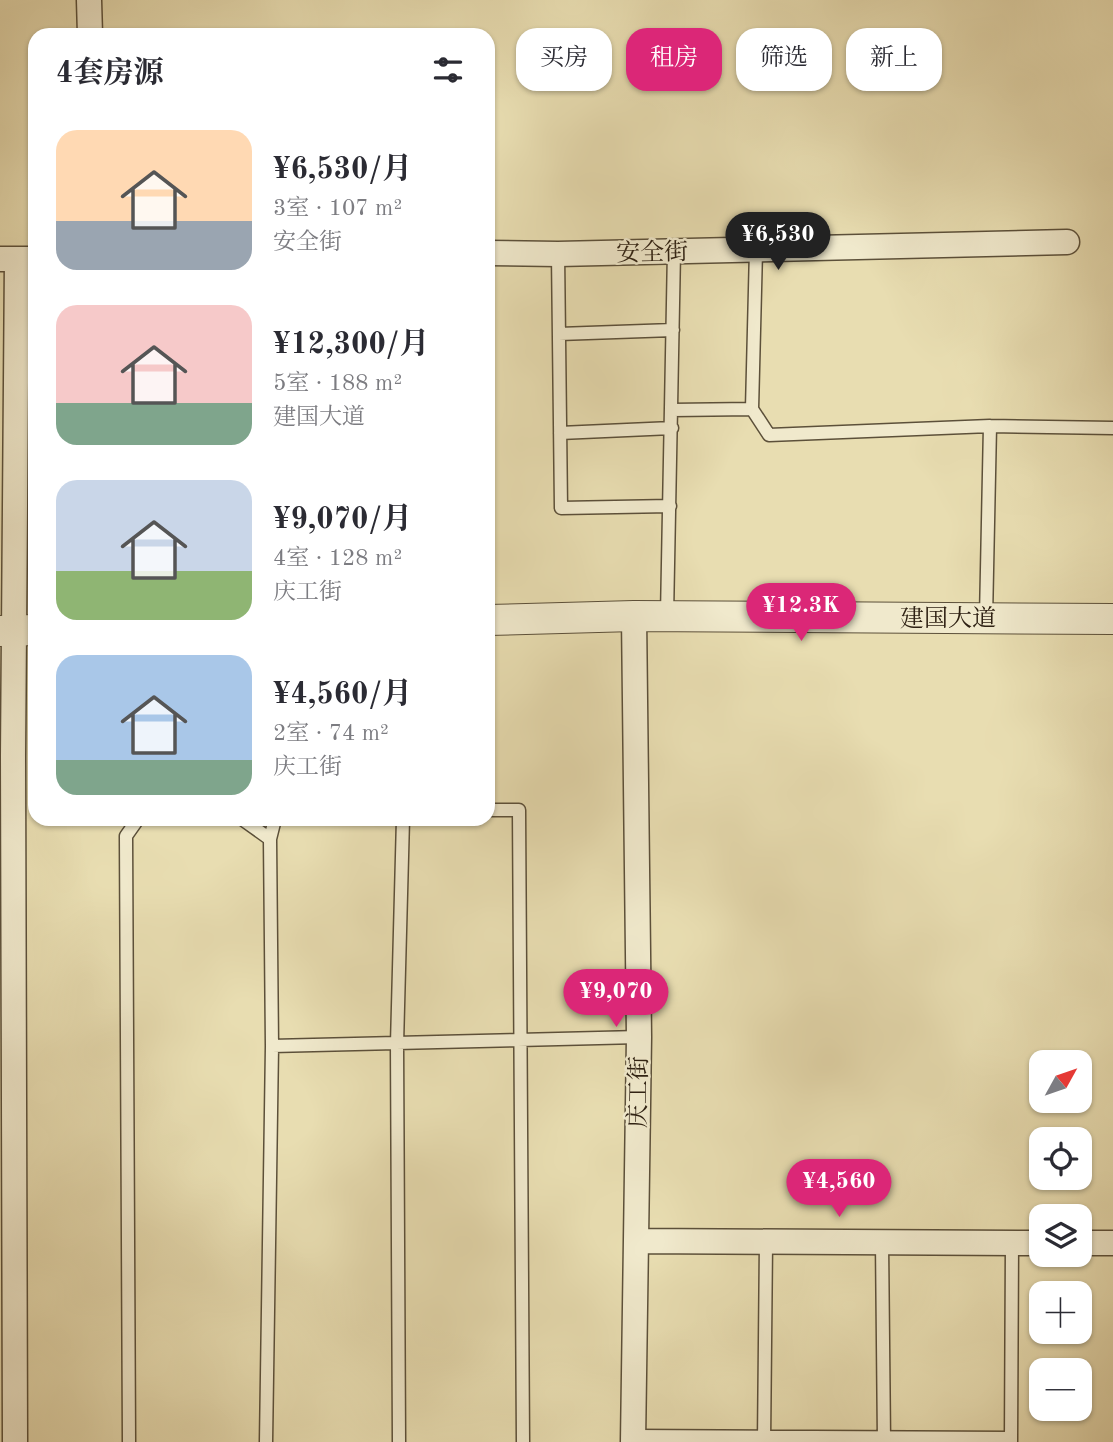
<!DOCTYPE html>
<html lang="zh">
<head>
<meta charset="utf-8">
<style>
  body { margin:0; font-family:"Old Standard TT","Noto Serif SC",serif; background:#f7f7f7; color:#2b2b33; height:100vh; display:flex; flex-direction:column; font-size:26px; white-space:nowrap }
  * { box-sizing:border-box; margin:0 }
  p { font-size:23px; color:#7c7c81 }
  .icon { flex:none; width:38px; height:38px; fill:none; stroke:currentColor; stroke-width:2; stroke-linecap:round; stroke-linejoin:round }
  .map { position:relative; flex:1; overflow:hidden }
  .side { position:absolute; left:28px; top:28px; width:467px; height:798px; display:flex; flex-direction:column; background:#fff; border-radius:21px; box-shadow:0 2px 5px #0004 }
  .side>* { flex:none }
  .banner { position:absolute; left:516px; top:28px; width:492px; height:63px; display:flex; gap:14px }
  .needle { width:46px; rotate:50deg }
  .fabs { position:absolute; left:1029px; top:1050px; display:grid; gap:14px }
  .fabs a { display:grid; place-items:center; width:63px; height:63px; border-radius:14px; background:#fff; box-shadow:0 2px 5px #0004; font-size:35px }
  .price { position:absolute; translate:-50% -60px; padding:0 16px; border-radius:24px; background:#db2777; color:#fff; font-size:23px; line-height:46px; filter:drop-shadow(0 2px 4px #0008) }
  .price::after { content:''; position:absolute; left:50%; top:42px; width:21px; height:16px; margin-left:-10px; background:inherit; clip-path:polygon(0 0,100% 0,50% 100%) }
  .price.active { background:#222; color:#fff }
  ul { padding:0; list-style:none }
  li { display:flex; align-items:center; gap:21px; height:175px; padding:0 28px }
  li span { display:grid; place-items:center; flex:none; width:196px; height:140px; border-radius:21px; color:#555 }
  li>.icon { margin-inline-start:auto }
  span .icon { width:84px; height:84px; fill:#fffc; stroke-width:1 }
  li b { font-size:30px }
  h2 { display:flex; justify-content:space-between; align-items:center; height:84px; padding:0 28px; font-size:30px }
  .chip { padding:0 24px; border-radius:21px; background:#fff; box-shadow:0 2px 5px #0004; font-size:24px; line-height:63px }
  .chip.active { background:#db2777; color:#fff }
  .map>svg:first-child { display:block }
</style>
</head>
<body>
<div class="map">
<svg width="1113" height="1442" viewBox="0 0 1113 1442">
  <rect width="100%" height="100%" fill="#e8ddb1"/>
  <filter id="stains"><feTurbulence type="fractalNoise" baseFrequency=".00286" numOctaves="4"/><feColorMatrix values="0 0 0 0 .2 0 0 0 0 .09 0 0 0 0 .02 0 0 0 .5 -.17"/></filter>
  <radialGradient id="worn" r=".72"><stop offset=".6" stop-color="#630" stop-opacity="0"/><stop offset="1" stop-color="#630" stop-opacity=".3"/></radialGradient>
  <g fill="none" stroke-linecap="round" stroke-linejoin="round">
    <g stroke="#5c503a" stroke-width="15">
      <path id="service" d="M 756,250 L 752,409 L 769,435 L 990,426 L 1113,428
        M 558,254 L 561,508 L 670,506
        M 559,334 L 673,330
        M 672,410 L 752,409
        M 560,433 L 672,428
        M 667,616 L 674,251
        M 986,618 L 990,426
        M 488,810 L 519,810 L 523,1442
        M 242,819 L 270,839
        M 272,1046 L 639,1037
        M 882,1242 L 884,1442
        M 633,1436 L 1011,1438
        M 129,1442 L 126,836 L 138,819
        M 266,1442 L 272,1046 L 270,839 L 275,819
        M 399,1442 L 397,1044 L 403,819
        M 764,1442 L 766,1242
        M 1011,1442 L 1012,1243"/>
    </g>
    <g stroke="#5c503a" stroke-width="27">
      <path id="minor" d="M 89,0 L 90,35
        M 488,253 L 558,254 L 1067,242
        M 0,259 L 35,259
        M 636,1241 L 1041,1243
        M 1080,1243 L 1113,1243
        M 15,1442 L 13,756 L 17,259
        M 633,1442 L 639,1037 L 634,616"/>
    </g>
    <g stroke="#5c503a" stroke-width="32">
      <path id="tertiary" d="M 488,620 L 634,616 L 1113,619
        M 0,631 L 35,630"/>
    </g>
    <use href="#service" stroke="#f0e9cc" stroke-width="12"/>
    <use href="#minor" stroke="#f0e9cc" stroke-width="24"/>
    <use href="#tertiary" stroke="#f0e9cc" stroke-width="30"/>
  </g>
  <g text-anchor="middle" stroke-width="5" stroke-linejoin="round" paint-order="stroke">
    <g font-size="24" fill="#2e2113" stroke="#f0e9cc">
      <text transform="translate(652 252) rotate(-1)" y="8">安全街</text>
      <text x="948" y="626">建国大道</text>
      <text transform="translate(638 1092) rotate(-89)" y="8">庆工街</text>
    </g>
  </g>
  <rect width="100%" height="100%" filter="url(#stains)"/>
  <rect width="100%" height="100%" fill="url(#worn)"/>
</svg>
<div class="fabs">
<a><svg class="needle" viewBox="-14 -14 28 28"><path d="M0-13l5 13h-10z" fill="#e53935"/><path d="M0 13l5-13h-10z" fill="#7c7c81"/></svg></a>
<a><svg class="icon" aria-label="locate" viewBox="0 0 24 24"><circle cx="12" cy="12" r="6"/><path d="M12 2v4M12 18v4M2 12h4M18 12h4"/></svg></a>
<a><svg class="icon" aria-label="layers" viewBox="0 0 24 24"><path d="M12 4l9 5-9 5-9-5zM3 14l9 5 9-5"/></svg></a>
<a>+</a>
<a>−</a>
</div>
<b class="price active" style="left:778px;top:272px">¥6,530</b>
<b class="price" style="left:801px;top:643px">¥12.3K</b>
<b class="price" style="left:616px;top:1029px">¥9,070</b>
<b class="price" style="left:839px;top:1219px">¥4,560</b>
<div class="banner">
<a class="chip">买房</a>
<a class="chip active">租房</a>
<a class="chip">筛选</a>
<a class="chip">新上</a>
</div>
<section class="side">
<h2>4套房源<svg class="icon" aria-label="filters" viewBox="0 0 24 24"><path d="M4 7h16M4 17h16"/><circle cx="9" cy="7" r="2"/><circle cx="15" cy="17" r="2"/></svg></h2>
<ul>
<li><span style="background:linear-gradient(#ffd9b3 65%,#9aa5b1 0)"><svg class="icon" aria-label="home" viewBox="0 0 24 24"><path d="M3 11l9-7 9 7M6 9v11h12V9"/></svg></span><div><b>¥6,530/月</b><p>3室 · 107 m²</p><p>安全街</p></div></li>
<li><span style="background:linear-gradient(#f6c9c9 70%,#7fa58c 0)"><svg class="icon" aria-label="home" viewBox="0 0 24 24"><path d="M3 11l9-7 9 7M6 9v11h12V9"/></svg></span><div><b>¥12,300/月</b><p>5室 · 188 m²</p><p>建国大道</p></div></li>
<li><span style="background:linear-gradient(#c9d6e8 65%,#8fb573 0)"><svg class="icon" aria-label="home" viewBox="0 0 24 24"><path d="M3 11l9-7 9 7M6 9v11h12V9"/></svg></span><div><b>¥9,070/月</b><p>4室 · 128 m²</p><p>庆工街</p></div></li>
<li><span style="background:linear-gradient(#a9c7e8 75%,#7fa58c 0)"><svg class="icon" aria-label="home" viewBox="0 0 24 24"><path d="M3 11l9-7 9 7M6 9v11h12V9"/></svg></span><div><b>¥4,560/月</b><p>2室 · 74 m²</p><p>庆工街</p></div></li>
</ul>
</section>
</div>
</body>
</html>
